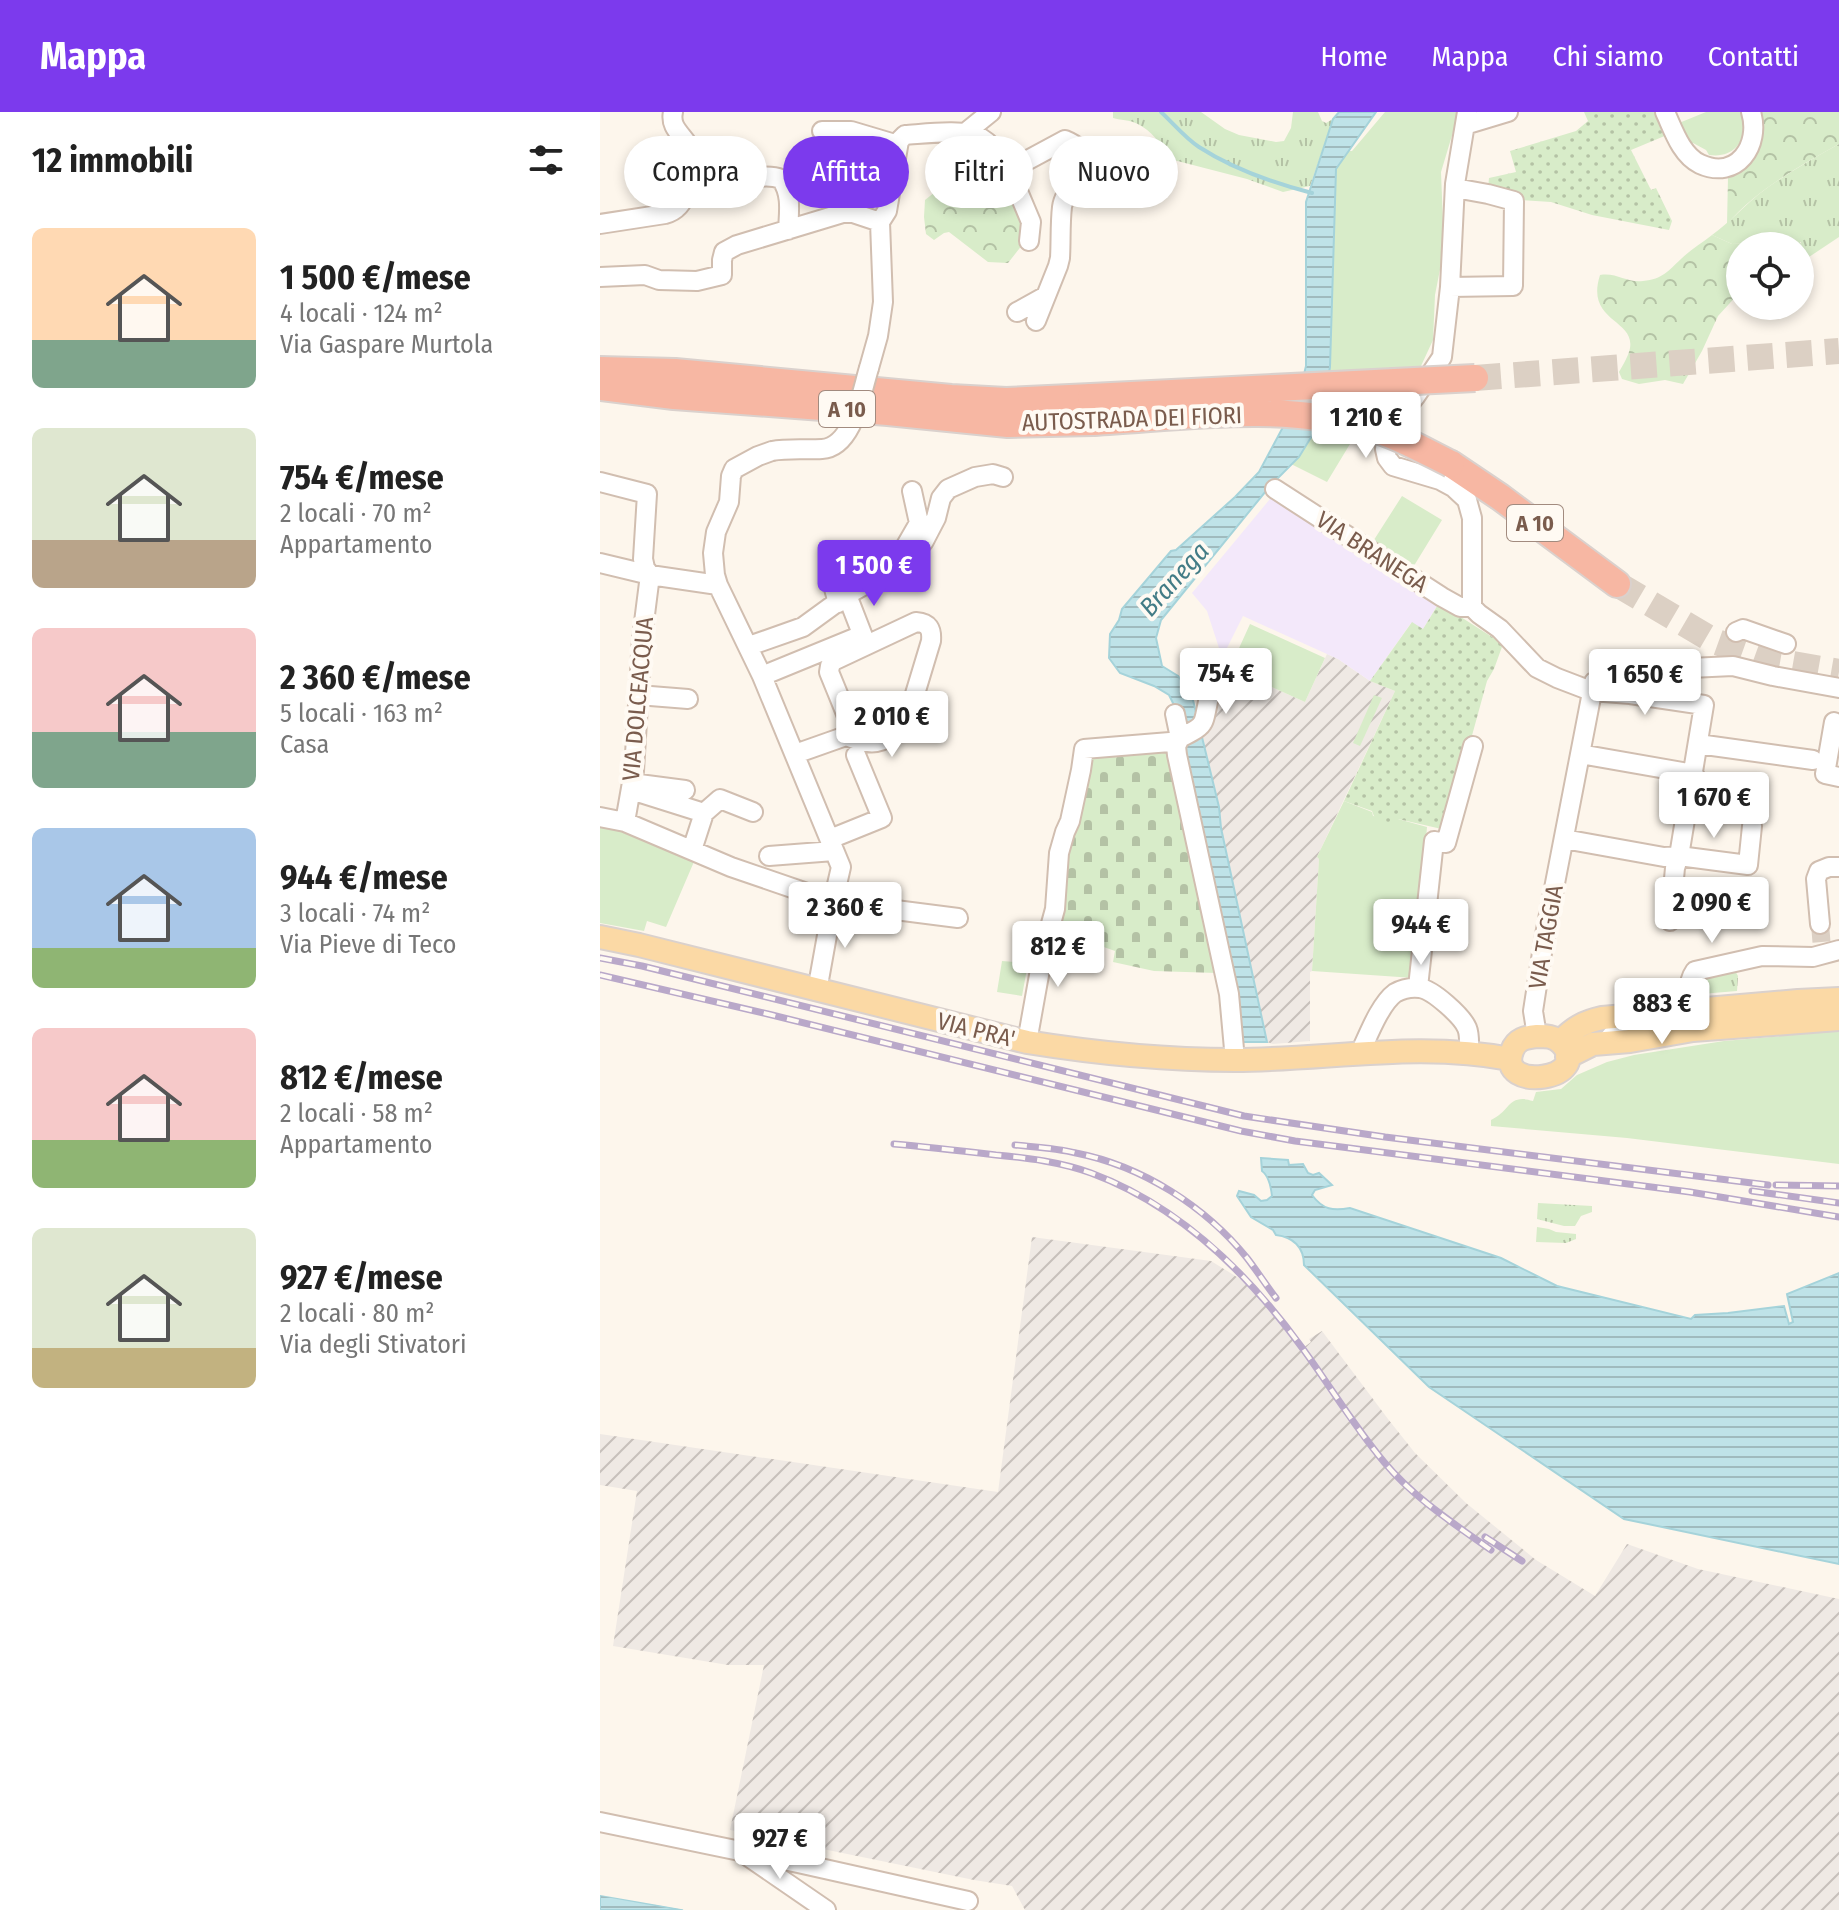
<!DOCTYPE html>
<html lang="it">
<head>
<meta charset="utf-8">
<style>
  body { margin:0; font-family:"Fira Sans Condensed",sans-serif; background:#f2f2f2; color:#222; height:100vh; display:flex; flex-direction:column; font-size:30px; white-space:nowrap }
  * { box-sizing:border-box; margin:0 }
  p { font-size:26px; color:#767676 }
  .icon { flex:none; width:44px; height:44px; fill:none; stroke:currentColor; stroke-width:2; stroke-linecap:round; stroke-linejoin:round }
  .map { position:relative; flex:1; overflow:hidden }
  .drawer { display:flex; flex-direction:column; background:#fff; width:600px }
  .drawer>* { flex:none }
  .top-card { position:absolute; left:24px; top:24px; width:760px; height:72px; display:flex; gap:16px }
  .controls { position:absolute; left:1126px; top:120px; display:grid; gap:16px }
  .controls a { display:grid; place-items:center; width:88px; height:88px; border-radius:50%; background:#fff; box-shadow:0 4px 12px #0003; font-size:40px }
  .price { position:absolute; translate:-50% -68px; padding:0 18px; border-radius:8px; background:#fff; color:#222; font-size:26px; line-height:52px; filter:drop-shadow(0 2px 4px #0008) }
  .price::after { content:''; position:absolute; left:50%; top:48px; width:24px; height:18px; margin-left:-12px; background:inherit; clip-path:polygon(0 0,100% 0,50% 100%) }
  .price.on { background:#7c3aed; color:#fff }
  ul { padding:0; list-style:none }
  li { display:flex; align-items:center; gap:24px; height:200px; padding:0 32px }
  li span { display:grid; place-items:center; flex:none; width:224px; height:160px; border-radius:12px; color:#555 }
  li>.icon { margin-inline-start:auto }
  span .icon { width:96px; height:96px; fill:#fffc; stroke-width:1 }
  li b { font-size:34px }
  h2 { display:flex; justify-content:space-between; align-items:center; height:96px; padding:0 32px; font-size:34px }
  .chip { padding:0 28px; border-radius:36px; background:#fff; box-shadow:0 4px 12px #0003; font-size:28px; line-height:72px }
  .chip.on { background:#7c3aed; color:#fff }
  header { display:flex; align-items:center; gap:48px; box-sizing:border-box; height:112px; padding:0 40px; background:#7c3aed; color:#fff }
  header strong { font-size:38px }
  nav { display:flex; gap:44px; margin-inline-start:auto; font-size:28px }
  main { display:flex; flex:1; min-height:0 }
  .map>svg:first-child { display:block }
</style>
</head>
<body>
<header>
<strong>Mappa</strong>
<nav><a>Home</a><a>Mappa</a><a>Chi siamo</a><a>Contatti</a></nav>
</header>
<main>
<section class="drawer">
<h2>12 immobili<svg class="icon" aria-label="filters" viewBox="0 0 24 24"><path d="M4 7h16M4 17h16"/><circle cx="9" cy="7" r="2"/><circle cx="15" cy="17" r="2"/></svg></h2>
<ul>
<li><span style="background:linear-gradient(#ffd9b3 70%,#7fa58c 0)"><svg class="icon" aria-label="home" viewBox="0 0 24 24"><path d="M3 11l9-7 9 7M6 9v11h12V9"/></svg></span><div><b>1 500 €/mese</b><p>4 locali · 124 m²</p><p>Via Gaspare Murtola</p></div></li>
<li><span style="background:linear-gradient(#dfe7d0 70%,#b9a48a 0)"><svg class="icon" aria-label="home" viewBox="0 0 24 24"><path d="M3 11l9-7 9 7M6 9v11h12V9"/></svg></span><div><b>754 €/mese</b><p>2 locali · 70 m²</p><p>Appartamento</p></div></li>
<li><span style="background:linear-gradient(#f6c9c9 65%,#7fa58c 0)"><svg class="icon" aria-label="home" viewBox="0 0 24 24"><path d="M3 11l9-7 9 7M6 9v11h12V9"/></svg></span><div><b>2 360 €/mese</b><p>5 locali · 163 m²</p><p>Casa</p></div></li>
<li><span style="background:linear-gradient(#a9c7e8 75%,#8fb573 0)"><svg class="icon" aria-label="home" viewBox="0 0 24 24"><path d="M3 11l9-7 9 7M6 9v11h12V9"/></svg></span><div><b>944 €/mese</b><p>3 locali · 74 m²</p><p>Via Pieve di Teco</p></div></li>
<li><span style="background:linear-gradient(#f6c9c9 70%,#8fb573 0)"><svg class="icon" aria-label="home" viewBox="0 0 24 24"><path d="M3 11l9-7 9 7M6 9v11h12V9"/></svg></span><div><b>812 €/mese</b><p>2 locali · 58 m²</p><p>Appartamento</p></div></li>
<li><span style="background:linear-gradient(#dfe7d0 75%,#c2b280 0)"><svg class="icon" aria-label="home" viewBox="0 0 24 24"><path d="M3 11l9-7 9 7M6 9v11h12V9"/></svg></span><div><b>927 €/mese</b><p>2 locali · 80 m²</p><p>Via degli Stivatori</p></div></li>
</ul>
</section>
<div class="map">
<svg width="1239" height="1798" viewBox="0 0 1239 1798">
  <defs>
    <pattern id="industrial-furrows" width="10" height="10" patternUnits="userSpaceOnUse" patternTransform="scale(2)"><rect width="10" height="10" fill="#efe9e4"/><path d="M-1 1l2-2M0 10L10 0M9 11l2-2" fill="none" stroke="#c7c0bb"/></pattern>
    <pattern id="grass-tufts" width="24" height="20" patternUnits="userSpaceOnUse" patternTransform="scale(2)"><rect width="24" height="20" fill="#d8ecc9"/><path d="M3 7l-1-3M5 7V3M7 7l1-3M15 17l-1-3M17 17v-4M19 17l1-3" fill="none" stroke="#b4c2a5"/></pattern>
    <pattern id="forest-crowns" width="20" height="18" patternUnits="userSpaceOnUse" patternTransform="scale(2)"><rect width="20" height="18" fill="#d8ecc9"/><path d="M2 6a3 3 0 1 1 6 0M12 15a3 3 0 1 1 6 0" fill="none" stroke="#b4c2a5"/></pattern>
    <pattern id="cemetery-stones" width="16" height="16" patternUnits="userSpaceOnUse" patternTransform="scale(2)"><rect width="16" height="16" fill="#d8ecc9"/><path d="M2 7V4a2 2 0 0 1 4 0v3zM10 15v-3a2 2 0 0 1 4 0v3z" fill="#b4c2a5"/></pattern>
    <pattern id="garden-dots" width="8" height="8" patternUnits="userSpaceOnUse" patternTransform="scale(2)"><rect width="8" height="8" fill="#d8ecc9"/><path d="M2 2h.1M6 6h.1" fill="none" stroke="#b4c2a5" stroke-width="1.8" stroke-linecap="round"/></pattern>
    <pattern id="water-rules" width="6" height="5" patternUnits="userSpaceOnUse" patternTransform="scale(2)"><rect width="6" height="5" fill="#bfe3e8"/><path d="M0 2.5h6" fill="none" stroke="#a0bbbe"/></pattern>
  </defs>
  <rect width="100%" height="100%" fill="#fdf6ec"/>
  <path fill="url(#industrial-furrows)" d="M 727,542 L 738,547 L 770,569 L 795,579 L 717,745 L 719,747 L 712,859 L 710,860 L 710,929 L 673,932 L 667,930 L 621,716 L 619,695 L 600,619 L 612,572 L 627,578 L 630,556 L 705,590 Z
    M 432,1125 L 611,1149 L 658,1178 L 703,1236 L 711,1230 L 709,1227 L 722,1219 L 788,1307 L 815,1341 L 866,1391 L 936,1448 L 995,1484 L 1027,1432 L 1098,1457 L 1239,1487 L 1239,1798 L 425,1798 L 412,1774 L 374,1768 L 130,1718 L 164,1553 L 128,1553 L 13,1534 L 37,1379 L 0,1373 L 0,1322 L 398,1380 Z"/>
  <path fill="#f3e8fa" d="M 675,381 L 841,487 L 823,517 L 811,511 L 770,569 L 738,547 L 643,504 L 626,538 L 619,536 L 607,499 L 592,481 Z"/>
  <path fill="url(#grass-tufts)" d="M 513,0 L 601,0 L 625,17 L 639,23 L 676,30 L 684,29 L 691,16 L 693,0 L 718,0 L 722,9 L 726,11 L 733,7 L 710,74 L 683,80 L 647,67 L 558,44 L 562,39 C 558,25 546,15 533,10 C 527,8 520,8 513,6 Z
    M 1239,32 L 1239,125 L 1200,151 L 1202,146 L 1201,130 L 1132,132 L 1112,123 C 1129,111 1143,95 1159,82 C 1184,63 1212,47 1239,32 Z
    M 1133,855 L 1138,864 L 1137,879 L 1101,882 L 1098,872 L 1101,868 L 1125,863 L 1126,857 Z
    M 938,1091 L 992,1094 L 992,1100 L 981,1104 L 975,1114 L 964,1114 L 937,1107 Z
    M 937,1115 L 949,1117 L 956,1120 L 976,1122 L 976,1127 L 966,1131 L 936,1130 Z"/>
  <path fill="url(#forest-crowns)" d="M 1161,0 L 1239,0 L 1239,32 C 1200,54 1157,77 1127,112 L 1128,65 L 1150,51 L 1160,20 Z
    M 381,41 L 399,55 L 426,114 L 423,132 L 408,151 L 388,150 L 349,120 L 344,121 L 334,128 L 326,122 L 324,105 L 325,88 L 335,80 L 344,55 L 358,43 Z
    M 1172,122 C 1191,123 1210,126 1200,149 L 1200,134 L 1140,134 L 1140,180 L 1118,204 L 1102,239 L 1083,272 L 1065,268 L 1039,272 L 1022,267 L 1019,260 C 1023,253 1029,243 1030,236 C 1035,207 985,210 1000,163 C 1017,160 1026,171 1043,169 C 1063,167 1068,159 1081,147 C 1090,138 1102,131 1112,123 L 1132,132 L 1149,132 L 1160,125 Z"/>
  <path fill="url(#cemetery-stones)" d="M 569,633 L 617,861 L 554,859 L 513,850 L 515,839 L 453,817 L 491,638 Z"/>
  <path fill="#d8ecc9" d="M 785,0 L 859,0 L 841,60 L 844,137 L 835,183 L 833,228 L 821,254 L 796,281 L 785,310 L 723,295 C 736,216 731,136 736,57 L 748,39 L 752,39 Z
    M 1106,0 L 1141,0 C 1150,25 1136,47 1109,43 L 1106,38 L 1093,31 L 1089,32 L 1079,11 Z
    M 714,319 L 753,327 L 727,370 L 691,352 L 699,344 Z
    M 802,384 L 842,408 L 812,457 L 772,431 Z
    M 650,512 L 725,546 L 705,590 L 630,556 Z
    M 774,583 L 782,586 L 760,634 L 753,631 Z
    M 744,689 L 772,700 L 773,704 L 798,707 L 827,715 L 814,866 L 712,859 L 719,747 L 717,745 Z
    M 0,713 L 10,714 L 96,745 L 66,815 L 47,809 L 44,819 L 0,811 Z
    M 402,849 L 428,851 L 422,884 L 397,880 Z
    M 1239,919 L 1239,1052 L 1027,1026 L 891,1014 L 891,1008 C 910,1000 908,981 933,989 L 936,980 L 961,977 L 977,963 L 1007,950 L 1034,943 L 1124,929 Z"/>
  <path fill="url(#garden-dots)" d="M 984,0 L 1059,0 L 1067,23 L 1031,38 L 1051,78 L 1056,76 L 1072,109 L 1069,118 L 992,103 L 951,90 L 922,88 L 921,84 L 888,76 L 889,66 L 916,60 L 910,39 L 976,19 L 988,9 Z
    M 839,491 L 903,532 L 894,557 L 887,569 L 846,718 L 798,707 C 788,716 776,713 772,699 L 744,689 L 795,579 L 770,569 L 812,510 L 823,517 Z"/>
  <path fill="url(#water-rules)" stroke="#a5d3da" stroke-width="2" d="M 739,0 L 776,0 L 736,57 L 730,255 L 723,295 L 713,322 L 699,345 L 670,374 L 561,508 L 556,526 L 562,554 L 578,564 L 591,580 L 619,695 L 621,716 L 667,930 L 640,930 L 581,645 L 583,611 L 569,583 L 554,574 L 520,561 L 509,546 L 510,522 L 519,508 L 522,497 L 571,439 L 576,438 L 635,385 L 659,360 L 698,287 L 706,254 L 706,90 L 733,7 Z
    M 661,1046 L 688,1048 L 689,1053 L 703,1052 L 708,1061 L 713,1063 L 719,1061 L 732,1073 L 715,1078 L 712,1083 C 723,1098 733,1099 750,1096 L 901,1146 L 957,1174 L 1091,1207 L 1095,1203 L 1128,1201 L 1184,1194 L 1189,1212 L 1193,1210 L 1187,1182 L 1239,1161 L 1239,1452 L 1024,1407 L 829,1275 L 704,1153 C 704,1135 693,1125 676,1123 L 673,1118 L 651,1105 L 637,1084 L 639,1079 L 654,1083 L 661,1089 L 667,1088 L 672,1084 C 671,1075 669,1064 662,1059 Z
    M 0,1783 L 83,1798 L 0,1798 Z"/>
  <path fill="#fdf6ec" d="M 0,1779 L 84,1794 L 87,1798 L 0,1783 Z"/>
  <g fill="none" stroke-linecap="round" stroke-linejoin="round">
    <path stroke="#a5d3da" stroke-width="4" d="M 561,0 C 573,11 585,26 599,35 C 633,57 673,71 712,81"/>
    <path stroke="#dcd0c4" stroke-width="18" stroke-dasharray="18 9" stroke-linecap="butt" d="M 1124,546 L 1136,520
      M 1220,812 L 1222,836"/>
    <path stroke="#dcd0c4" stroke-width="26" stroke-dasharray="26 13" stroke-linecap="butt" d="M 875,266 L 1239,239
      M 1017,472 L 1114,529 L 1164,547 L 1239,560"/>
    <g stroke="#d1beb0" stroke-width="22">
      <path id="minor" d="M 73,0 C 69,18 86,24 91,39 C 95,48 91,62 92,72 C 121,77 159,58 181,67 C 192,82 189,100 188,118
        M 867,0 L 855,72 L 850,175 L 842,245 L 815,285 L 788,319 L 785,337 L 787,346 L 793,354 L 840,368 L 853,375 L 867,388 L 872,406 L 872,495 L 879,502 L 900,517 L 937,556 L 957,566 L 991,579 L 1030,582 L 1104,593 L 1079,744 L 1075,756 L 1070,809
        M 1065,0 C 1073,17 1081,43 1100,52 C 1137,69 1161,33 1151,0
        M 865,13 L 908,0
        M 222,19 L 251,19 L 298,33
        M 365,21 L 391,0
        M 407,53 L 431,110 L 429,129
        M 0,112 L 65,102 C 81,98 84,85 92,72
        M 0,165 L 45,163 L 59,168 L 97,169 L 122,163 L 122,148 L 124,140 L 137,133 L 243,101 L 253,101 L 280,110
        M 850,175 L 913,174 L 914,89 L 888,82 L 855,76
        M 417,200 L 446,184
        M 269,256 L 278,224 L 283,190 L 280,110 L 287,99 L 299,29 L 305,23 C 323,22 365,16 381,26 C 391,32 400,43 407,53 L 426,49 L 465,28 C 507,45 465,71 462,95 C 460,112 461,130 460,146 L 458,154 L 436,209
        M 172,339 L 158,344 L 134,357 L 131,364 L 129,390 L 116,420 L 113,441 L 115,463 L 118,473 L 162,564 L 241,755 L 233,790 L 217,879
        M 0,370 L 47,382 L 43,447 L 45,456 L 50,463
        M 675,377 L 842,485 L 860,495 L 872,495
        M 0,451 L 50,463 L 118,473
        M 247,483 L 266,532
        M 238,491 L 233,473 L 245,457 L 304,437 L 319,411 L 312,379
        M 1136,520 L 1143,517 L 1186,532
        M 149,534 L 203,515 L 247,483 L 306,450 L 324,429 L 336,406 L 341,386 L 348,377 L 375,365 L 393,362 L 403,365
        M 162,564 L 262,523
        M 38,583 L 88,587
        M 575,602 L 580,626 L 576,634 L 577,643 L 629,882 L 635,948
        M 1234,610 L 1225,662 L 1239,665
        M 580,626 C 587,622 600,617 603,610 C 605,608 609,582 611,576
        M 1098,632 L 1213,648
        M 195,642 L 246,624 C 276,635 279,632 305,615 L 331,529 C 332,517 329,511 316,510 L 233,549 L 230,554 L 229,560 L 249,609 L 246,624
        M 980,642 L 1094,662
        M 39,672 L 85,678
        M 31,678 L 104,701 L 92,738
        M 104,701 L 120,687 L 153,700
        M 0,705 L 25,710 L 131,755 L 233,790 L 358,806
        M 25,710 L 34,659 L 42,526 L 50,463
        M 230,727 L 282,706 L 256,643
        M 964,727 L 1064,745 L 1079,744 L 1148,753 L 1152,714
        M 169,744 L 234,739
        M 1220,812 L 1216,767 L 1219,759 L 1229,755 L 1239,755
        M 818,875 L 834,729 L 846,731 L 873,634
        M 937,924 L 933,899 L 944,828 L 994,570 L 1062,569 L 1071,563 L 1090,556 L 1133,554 L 1173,564 L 1239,576
        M 1007,929 L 1012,923 L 1018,919 C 1038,916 1079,913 1087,889 C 1090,878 1088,869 1095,859 L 1162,844 L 1213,845 L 1239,838
        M 427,930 L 443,841 L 455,797 L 459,741 L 465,720 L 470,709 L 481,658 L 484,637 L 570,630 L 576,634
        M 760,941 C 768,924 780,892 795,881 C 802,877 812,875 820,876 C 833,878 862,904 867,916 C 870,923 869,933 869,941
        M 0,1710 L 198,1751 L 368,1789
        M 146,1743 L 226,1798"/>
    </g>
    <g stroke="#dad1cd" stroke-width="26">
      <path id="major" d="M 0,825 L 39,833 L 427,930 C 495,941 566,948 635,948 C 727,948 818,929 910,947
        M 937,924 C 946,924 954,924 961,931 C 996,967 896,982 912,939 C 916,927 926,925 937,924 Z
        M 960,930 C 973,916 984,910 1002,906 L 1198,889 L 1239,887
        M 967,945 L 993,932 L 1030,929 L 1093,918 L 1239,907"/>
    </g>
    <g stroke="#dad1cd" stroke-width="30">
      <path id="highway" d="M 0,258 L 75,260 L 351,286 L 406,289 L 491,285
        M 0,275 L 74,284 L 288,300 L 408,312 L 493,310
        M 851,352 L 900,385 L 1017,472"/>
    </g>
    <use href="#minor" stroke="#fff" stroke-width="18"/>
    <use href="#major" stroke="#fbd9a5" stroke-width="22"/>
    <use href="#highway" stroke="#f7b7a3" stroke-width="26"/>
    <g stroke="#b9a8c9" stroke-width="7">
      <path id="rail" d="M 0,846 L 42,854 L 644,1004 L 785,1025 L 1168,1073
        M 0,863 L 172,903 L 641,1019 L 695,1029 L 1090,1080 L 1239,1105
        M 294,1032 C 328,1035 362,1039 396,1043 C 428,1046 461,1050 491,1061 C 580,1094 648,1161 703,1237 C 730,1274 754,1314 784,1350 C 814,1386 853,1411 891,1438
        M 415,1033 C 435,1035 456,1036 476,1041 C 542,1054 605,1094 647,1146 C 657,1159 666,1173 676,1186
        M 1176,1073 L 1239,1074
        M 1152,1079 L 1239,1091
        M 885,1425 L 922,1449"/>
    </g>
    <use href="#rail" stroke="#fffaf3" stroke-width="4" stroke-dasharray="12" stroke-linecap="butt"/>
    <g stroke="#d1beb0" stroke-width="22" stroke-linecap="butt">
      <path id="minor-bridge" d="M 172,339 C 188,336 205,338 222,337 C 253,335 261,282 269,256"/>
    </g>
    <g stroke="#dad1cd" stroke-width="30" stroke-linecap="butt">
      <path id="highway-bridge" d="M 491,285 L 875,266
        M 493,310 C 583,305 680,290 767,315 C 797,323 823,338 851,352"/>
    </g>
    <use href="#minor-bridge" stroke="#fff" stroke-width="18"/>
    <use href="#highway-bridge" stroke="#f7b7a3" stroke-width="26"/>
  </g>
  <g text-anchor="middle" stroke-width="8" stroke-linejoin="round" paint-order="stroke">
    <g fill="#fffaf3" stroke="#a28b7f" stroke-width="2">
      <rect x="219" y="279" width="56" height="36" rx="6"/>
      <rect x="907" y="393" width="56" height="36" rx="6"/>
    </g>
    <g font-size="22" font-weight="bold" fill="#7a5c4d">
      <text x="247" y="305">A 10</text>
      <text x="935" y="419">A 10</text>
    </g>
    <g font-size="24" fill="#7a5c4d" stroke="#fffaf3">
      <text transform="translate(532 307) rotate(-2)" y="8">AUTOSTRADA DEI FIORI</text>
      <text transform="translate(772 440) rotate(33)" y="8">VIA BRANEGA</text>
      <text transform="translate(38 587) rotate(-85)" y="8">VIA DOLCEACQUA</text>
      <text transform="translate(946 825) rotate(-80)" y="8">VIA TAGGIA</text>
      <text transform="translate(376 918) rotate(14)" y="8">VIA PRA'</text>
    </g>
    <g font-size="26" font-style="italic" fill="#437c86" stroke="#fffaf3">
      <text transform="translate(574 467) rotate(-48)" y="9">Branega</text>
    </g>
  </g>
</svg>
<div class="controls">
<a><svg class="icon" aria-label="locate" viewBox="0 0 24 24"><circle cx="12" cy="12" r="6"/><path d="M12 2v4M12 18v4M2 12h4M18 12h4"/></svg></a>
</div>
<b class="price" style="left:766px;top:348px">1 210 €</b>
<b class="price on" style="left:274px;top:496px">1 500 €</b>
<b class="price" style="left:626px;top:604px">754 €</b>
<b class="price" style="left:1045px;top:605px">1 650 €</b>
<b class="price" style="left:292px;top:647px">2 010 €</b>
<b class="price" style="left:1114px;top:728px">1 670 €</b>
<b class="price" style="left:1112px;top:833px">2 090 €</b>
<b class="price" style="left:245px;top:838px">2 360 €</b>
<b class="price" style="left:821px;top:855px">944 €</b>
<b class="price" style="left:458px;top:877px">812 €</b>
<b class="price" style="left:1062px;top:934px">883 €</b>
<b class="price" style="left:180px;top:1769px">927 €</b>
<div class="top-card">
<a class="chip">Compra</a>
<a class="chip on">Affitta</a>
<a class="chip">Filtri</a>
<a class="chip">Nuovo</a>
</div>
</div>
</main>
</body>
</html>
